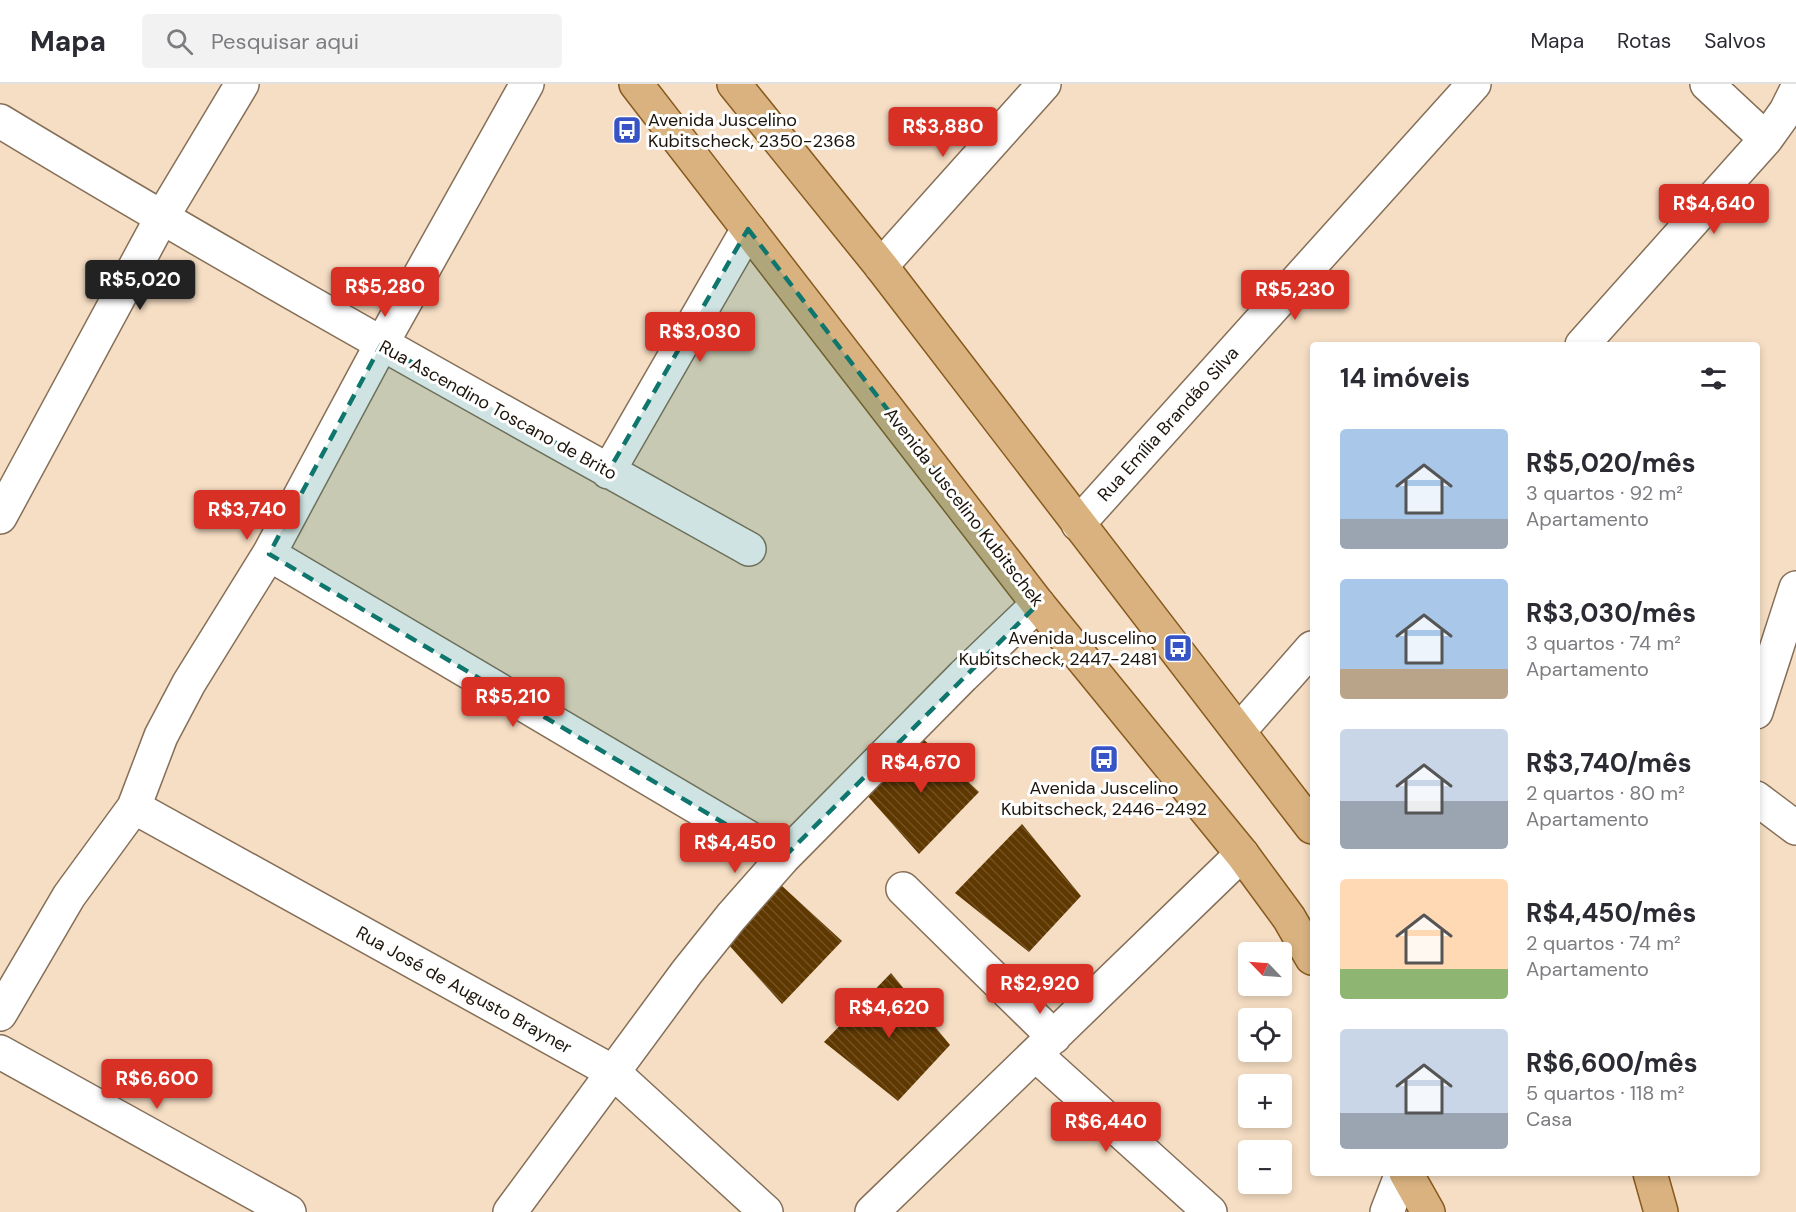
<!DOCTYPE html>
<html lang="pt">
<head>
<meta charset="utf-8">
<style>
  body { margin:0; font-family:"DM Sans",sans-serif; background:#f2f2f3; color:#2b2b33; height:100vh; display:flex; flex-direction:column; font-size:22px; white-space:nowrap }
  * { box-sizing:border-box; margin:0 }
  p { font-size:20px; color:#7c7c81 }
  .icon { flex:none; width:33px; height:33px; fill:none; stroke:currentColor; stroke-width:2; stroke-linecap:round; stroke-linejoin:round }
  .map { position:relative; flex:1; overflow:hidden }
  .side { position:absolute; left:1310px; top:258px; width:450px; height:834px; display:flex; flex-direction:column; background:#fff; border-radius:6px; box-shadow:0 3px 9px #0003 }
  .side>* { flex:none }
  .needle { width:39px; rotate:295deg }
  .fabs { position:absolute; left:1238px; top:858px; display:grid; gap:12px }
  .fabs a { display:grid; place-items:center; width:54px; height:54px; border-radius:6px; background:#fff; box-shadow:0 3px 9px #0003; font-size:30px }
  .price { position:absolute; translate:-50% -51px; padding:0 14px; border-radius:6px; background:#d93025; color:#fff; font-size:20px; line-height:39px; filter:drop-shadow(0 2px 3px #0008) }
  .price::after { content:''; position:absolute; left:50%; top:36px; width:18px; height:14px; margin-left:-9px; background:inherit; clip-path:polygon(0 0,100% 0,50% 100%) }
  .price.selected { background:#222; color:#fff }
  ul { padding:0; list-style:none }
  li { display:flex; align-items:center; gap:18px; height:150px; padding:0 30px }
  li span { display:grid; place-items:center; flex:none; width:168px; height:120px; border-radius:6px; color:#555 }
  li>.icon { margin-inline-start:auto }
  span .icon { width:72px; height:72px; fill:#fffc; stroke-width:1 }
  li b { font-size:26px }
  h2 { display:flex; justify-content:space-between; align-items:center; height:72px; padding:0 30px; font-size:26px }
  header { display:flex; align-items:center; gap:36px; box-sizing:border-box; height:84px; padding:0 30px; background:#fff; border-bottom:2px solid #e1e1e2 }
  header strong { font-size:28px }
  nav { display:flex; gap:33px; margin-inline-start:auto; font-size:21px }
  .search { width:420px; height:54px; background:#f2f2f3; display:flex; align-items:center; gap:15px; box-sizing:border-box; padding:0 21px; border-radius:6px; color:#7c7c81; font-size:22px }
  .map>svg:first-child { display:block }
</style>
</head>
<body>
<header>
<strong>Mapa</strong>
<div class="search"><svg class="icon" aria-label="search" viewBox="0 0 24 24"><circle cx="10" cy="10" r="6"/><path d="M15 15l6 6"/></svg>Pesquisar aqui</div>
<nav><a>Mapa</a><a>Rotas</a><a>Salvos</a></nav>
</header>
<div class="map">
<svg width="1796" height="1128" viewBox="0 0 1796 1128">
  <defs>
    <pattern id="building-back-hatch" width="6" height="6" patternUnits="userSpaceOnUse" patternTransform="scale(1.5)"><rect width="6" height="6" fill="#5f3800"/><path d="M-1 5l2 2M0 0l6 6M5-1l2 2" fill="none" stroke="#715224"/></pattern>
  </defs>
  <rect width="100%" height="100%" fill="#f6dec4"/>
  <path fill="url(#building-back-hatch)" d="M 919,651 L 979,708 L 919,770 L 865,709 Z
    M 1022,740 L 1081,812 L 1029,868 L 955,809 Z
    M 781,801 L 842,857 L 782,920 L 727,859 Z
    M 891,889 L 950,961 L 898,1017 L 824,958 Z"/>
  <g fill="none" stroke-linecap="round" stroke-linejoin="round">
    <g stroke="#856f58" stroke-width="36">
      <path id="minor" d="M 1707,0 L 1766,55
        M 0,37 C 246,186 498,325 749,465
        M 881,182 L 1044,0
        M 1582,261 L 1766,55 L 1786,27 L 1796,7
        M 608,388 L 748,145
        M 0,433 L 161,135 L 242,0
        M 1078,440 L 1474,0
        M 269,470 L 783,774
        M 1756,628 L 1796,504
        M 1239,647 L 1312,564
        M 1756,714 L 1796,744
        M 134,723 L 613,988 L 766,1128
        M 903,805 L 1054,953
        M 0,930 L 69,812 L 134,723 L 161,652 L 189,599 L 269,470 L 381,261 L 527,0
        M 0,968 L 289,1128
        M 1036,971 L 1210,1128
        M 510,1128 L 687,888 L 731,833 L 783,774 L 963,592 L 1038,520
        M 872,1128 L 1242,770
        M 1387,1128 L 1402,1089"/>
    </g>
    <g stroke="#875a1e" stroke-width="36">
      <path id="major" d="M 636,0 L 1038,520 L 1242,770 L 1289,834 L 1312,874
        M 734,0 L 881,182 L 1312,743
        M 1406,1089 L 1428,1128
        M 1650,1089 L 1661,1128"/>
    </g>
    <use href="#minor" stroke="#fff" stroke-width="33"/>
    <use href="#major" stroke="#d9b27f" stroke-width="33"/>
  </g>
  <path fill="#0f766e" fill-opacity="0.2" stroke="#0f766e" stroke-width="4.5" stroke-dasharray="12 8" stroke-linejoin="round" d="M 748,145 L 1038,520 L 783,774 L 269,470 L 381,261 L 608,388 Z"/>
  <defs>
    <g id="bus-square" transform="scale(1.5)"><rect x="-9" y="-9" width="18" height="18" rx="4" fill="#3654c5" stroke="#fff"/><path d="M-5-6H5V4H4V6H2V4H-2V6H-4V4H-5ZM-3.5-4V0h7V-4ZM-3.5 1.2v1.5H-2V1.2ZM2 1.2v1.5H3.5V1.2Z" fill="#fff"/></g>
  </defs>
  <g fill-rule="evenodd">
    <use href="#bus-square" x="627" y="46"/>
    <use href="#bus-square" x="1178" y="564"/>
    <use href="#bus-square" x="1104" y="675"/>
  </g>
  <g text-anchor="middle" stroke-width="6" stroke-linejoin="round" paint-order="stroke">
    <g font-size="18" fill="#1d150b" stroke="#fff" text-anchor="start">
      <text x="648" y="42">Avenida Juscelino<tspan x="648" dy="21">Kubitscheck, 2350-2368</tspan></text>
      <text x="1157" y="560" text-anchor="end">Avenida Juscelino<tspan x="1157" dy="21">Kubitscheck, 2447-2481</tspan></text>
      <text x="1104" y="710" text-anchor="middle">Avenida Juscelino<tspan x="1104" dy="21">Kubitscheck, 2446-2492</tspan></text>
    </g>
    <g font-size="18" fill="#1d150b" stroke="#fff">
      <text transform="translate(498 326) rotate(29)" y="6">Rua Ascendino Toscano de Brito</text>
      <text transform="translate(1168 340) rotate(-48)" y="6">Rua Emília Brandão Silva</text>
      <text transform="translate(964 423) rotate(52)" y="6">Avenida Juscelino Kubitschek</text>
      <text transform="translate(464 906) rotate(29)" y="6">Rua José de Augusto Brayner</text>
    </g>
  </g>
</svg>
<div class="fabs">
<a><svg class="needle" viewBox="-14 -14 28 28"><path d="M0-13l5 13h-10z" fill="#e53935"/><path d="M0 13l5-13h-10z" fill="#7c7c81"/></svg></a>
<a><svg class="icon" aria-label="locate" viewBox="0 0 24 24"><circle cx="12" cy="12" r="6"/><path d="M12 2v4M12 18v4M2 12h4M18 12h4"/></svg></a>
<a>+</a>
<a>−</a>
</div>
<b class="price" style="left:943px;top:74px">R$3,880</b>
<b class="price" style="left:1714px;top:151px">R$4,640</b>
<b class="price selected" style="left:140px;top:227px">R$5,020</b>
<b class="price" style="left:385px;top:234px">R$5,280</b>
<b class="price" style="left:1295px;top:237px">R$5,230</b>
<b class="price" style="left:700px;top:279px">R$3,030</b>
<b class="price" style="left:247px;top:457px">R$3,740</b>
<b class="price" style="left:513px;top:644px">R$5,210</b>
<b class="price" style="left:921px;top:710px">R$4,670</b>
<b class="price" style="left:735px;top:790px">R$4,450</b>
<b class="price" style="left:1040px;top:931px">R$2,920</b>
<b class="price" style="left:889px;top:955px">R$4,620</b>
<b class="price" style="left:157px;top:1026px">R$6,600</b>
<b class="price" style="left:1106px;top:1069px">R$6,440</b>
<section class="side">
<h2>14 imóveis<svg class="icon" aria-label="filters" viewBox="0 0 24 24"><path d="M4 7h16M4 17h16"/><circle cx="9" cy="7" r="2"/><circle cx="15" cy="17" r="2"/></svg></h2>
<ul>
<li><span style="background:linear-gradient(#a9c7e8 75%,#9aa5b1 0)"><svg class="icon" aria-label="home" viewBox="0 0 24 24"><path d="M3 11l9-7 9 7M6 9v11h12V9"/></svg></span><div><b>R$5,020/mês</b><p>3 quartos · 92 m²</p><p>Apartamento</p></div></li>
<li><span style="background:linear-gradient(#a9c7e8 75%,#b9a48a 0)"><svg class="icon" aria-label="home" viewBox="0 0 24 24"><path d="M3 11l9-7 9 7M6 9v11h12V9"/></svg></span><div><b>R$3,030/mês</b><p>3 quartos · 74 m²</p><p>Apartamento</p></div></li>
<li><span style="background:linear-gradient(#c9d6e8 60%,#9aa5b1 0)"><svg class="icon" aria-label="home" viewBox="0 0 24 24"><path d="M3 11l9-7 9 7M6 9v11h12V9"/></svg></span><div><b>R$3,740/mês</b><p>2 quartos · 80 m²</p><p>Apartamento</p></div></li>
<li><span style="background:linear-gradient(#ffd9b3 75%,#8fb573 0)"><svg class="icon" aria-label="home" viewBox="0 0 24 24"><path d="M3 11l9-7 9 7M6 9v11h12V9"/></svg></span><div><b>R$4,450/mês</b><p>2 quartos · 74 m²</p><p>Apartamento</p></div></li>
<li><span style="background:linear-gradient(#c9d6e8 70%,#9aa5b1 0)"><svg class="icon" aria-label="home" viewBox="0 0 24 24"><path d="M3 11l9-7 9 7M6 9v11h12V9"/></svg></span><div><b>R$6,600/mês</b><p>5 quartos · 118 m²</p><p>Casa</p></div></li>
</ul>
</section>
</div>
</body>
</html>
